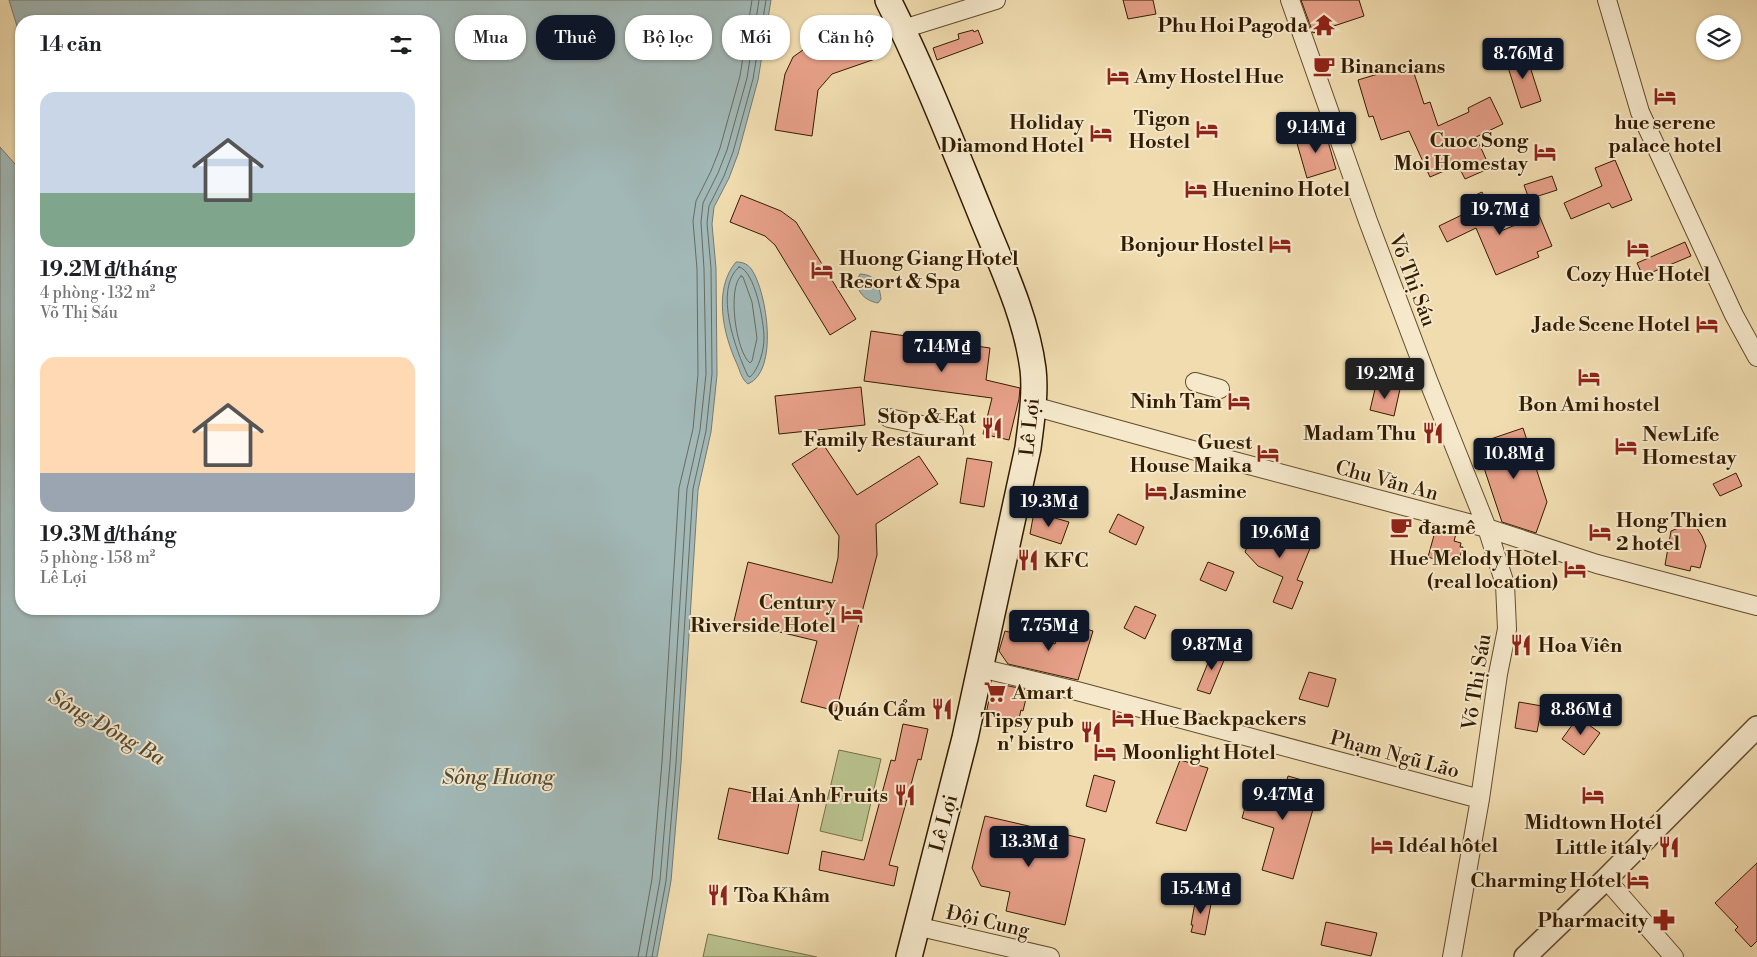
<!DOCTYPE html>
<html lang="vi">
<head>
<meta charset="utf-8">
<style>
  body { margin:0; font-family:"Libre Bodoni",serif; background:#f2f2f2; color:#202124; height:100vh; display:flex; flex-direction:column; font-size:19px; white-space:nowrap }
  * { box-sizing:border-box; margin:0 }
  p { font-size:16px; color:#757577 }
  .icon { flex:none; width:28px; height:28px; fill:none; stroke:currentColor; stroke-width:2; stroke-linecap:round; stroke-linejoin:round }
  .map { position:relative; flex:1; overflow:hidden }
  .sheet { position:absolute; left:15px; top:15px; width:425px; height:600px; display:flex; flex-direction:column; background:#fff; border-radius:20px; box-shadow:0 1px 4px #0004 }
  .sheet>* { flex:none }
  .top-card { position:absolute; left:455px; top:15px; width:475px; height:45px; display:flex; gap:10px }
  .tools { position:absolute; left:1696px; top:15px; display:grid; gap:10px }
  .tools a { display:grid; place-items:center; width:45px; height:45px; border-radius:50%; background:#fff; box-shadow:0 1px 4px #0004; font-size:25px }
  .price { position:absolute; translate:-50% -42px; padding:0 11px; border-radius:5px; background:#111827; color:#fff; font-size:16px; line-height:32px; filter:drop-shadow(0 1px 2px #0008) }
  .price::after { content:''; position:absolute; left:50%; top:30px; width:15px; height:11px; margin-left:-8px; background:inherit; clip-path:polygon(0 0,100% 0,50% 100%) }
  .price.on { background:#222; color:#fff }
  ul { padding:0; list-style:none }
  li { display:grid; align-content:center; gap:10px; height:265px; padding:0 25px }
  li span { display:grid; place-items:center; height:155px; border-radius:15px; color:#555 }
  li>.icon { margin-inline-start:auto }
  span .icon { width:90px; height:90px; fill:#fffc; stroke-width:1 }
  li b { font-size:21px }
  h2 { display:flex; justify-content:space-between; align-items:center; height:60px; padding:0 25px; font-size:21px }
  .tag { padding:0 18px; border-radius:20px; background:#fff; box-shadow:0 1px 4px #0004; font-size:18px; line-height:45px }
  .tag.on { background:#111827; color:#fff }
  .map>svg:first-child { display:block }
</style>
</head>
<body>
<div class="map">
<svg width="1757" height="957" viewBox="0 0 1757 957">
  <rect width="100%" height="100%" fill="#f0dcaf"/>
  <filter id="stains"><feTurbulence type="fractalNoise" baseFrequency=".004" numOctaves="4"/><feColorMatrix values="0 0 0 0 .2 0 0 0 0 .09 0 0 0 0 .02 0 0 0 .5 -.17"/></filter>
  <radialGradient id="worn" r=".72"><stop offset=".6" stop-color="#630" stop-opacity="0"/><stop offset="1" stop-color="#630" stop-opacity=".3"/></radialGradient>
  <path fill="#b8c08b" stroke="#766e46" d="M 839,750 L 881,759 L 862,841 L 820,831 Z
    M 708,934 L 817,957 L 703,957 Z"/>
  <path fill="#a1b8b7" stroke="#757a6e" d="M 9,0 L 771,0 L 758,80 L 738,154 L 729,178 L 714,207 L 712,224 L 716,268 L 717,375 L 711,432 L 698,490 L 681,763 L 671,881 L 657,957 L 0,957 L 0,147 L 15,164 L 21,168 L 21,609 L 434,609 L 434,21 L 21,21 L 21,39 Z
    M 736,262 C 743,262 748,264 752,270 C 767,293 779,371 748,384 C 742,380 740,371 737,364 C 723,334 713,289 736,262 Z
    M 860,274 C 877,275 879,285 881,299 L 878,303 C 864,301 852,288 860,274 Z"/>
  <g fill="none" stroke-linecap="round" stroke-linejoin="round">
    <path stroke="#6a6a5c" stroke-width="1" d="M 739,267 C 755,270 764,322 764,338 C 764,350 759,369 750,377 L 748,376 C 736,351 713,289 739,267 Z
      M 741,276 L 743,277 L 752,302 L 757,338 L 752,361 L 750,363 C 736,352 727,288 741,276 Z
      M 638,957 L 652,879 L 662,762 L 679,488 L 693,429 L 698,374 L 697,269 L 693,221 L 696,201 L 711,171 L 720,148 L 740,76 L 752,0
      M 646,957 L 660,880 L 670,763 L 687,489 L 700,430 L 706,374 L 704,269 L 701,222 L 703,203 L 718,173 L 727,150 L 747,78 L 759,0
      M 652,957 L 666,881 L 676,763 L 693,489 L 706,431 L 712,374 L 711,268 L 707,223 L 709,206 L 724,176 L 733,152 L 753,79 L 766,0"/>
  </g>
  <path fill="#e7a089" stroke="#331c00" d="M 1123,0 L 1153,0 L 1156,14 L 1128,19 Z
    M 1301,0 L 1359,0 L 1364,16 L 1313,33 Z
    M 865,25 L 878,58 L 832,74 L 818,90 L 812,136 L 775,130 L 785,74 L 793,57 L 810,45 Z
    M 973,30 L 974,32 L 978,30 L 983,43 L 937,60 L 933,48 L 959,39 L 958,34 Z
    M 1525,51 L 1541,101 L 1521,108 L 1505,58 Z
    M 1411,64 L 1424,104 L 1430,102 L 1438,126 L 1469,112 L 1468,108 L 1490,97 L 1503,124 L 1476,137 L 1490,168 L 1465,179 L 1458,165 L 1430,177 L 1409,131 L 1381,140 L 1373,116 L 1369,117 L 1358,80 Z
    M 1325,131 L 1336,169 L 1307,178 L 1296,140 Z
    M 1615,160 L 1632,200 L 1612,208 L 1609,203 L 1571,219 L 1564,203 L 1602,186 L 1595,168 Z
    M 1552,176 L 1557,190 L 1529,199 L 1524,185 Z
    M 1482,192 L 1501,231 L 1539,215 L 1552,246 L 1537,252 L 1539,257 L 1496,275 L 1476,228 L 1447,242 L 1439,226 L 1472,210 L 1467,199 Z
    M 741,195 L 781,211 L 796,222 L 856,319 L 830,335 L 775,245 L 765,236 L 730,222 Z
    M 1685,242 L 1691,256 L 1643,276 L 1637,263 Z
    M 871,331 L 990,348 L 986,380 L 1020,388 L 1019,399 L 1009,440 L 983,434 L 992,398 L 864,381 Z
    M 1376,385 L 1383,387 L 1384,385 L 1400,389 L 1394,416 L 1370,410 Z
    M 861,387 L 865,425 L 779,434 L 775,396 Z
    M 1523,428 L 1547,502 L 1536,533 L 1502,522 L 1476,444 Z
    M 823,444 L 857,495 L 919,456 L 938,484 L 876,524 L 877,555 L 836,711 L 801,702 L 817,641 L 734,621 L 748,562 L 832,583 L 838,558 L 839,536 L 792,464 Z
    M 967,458 L 992,462 L 984,507 L 960,503 Z
    M 1736,473 L 1742,486 L 1720,496 L 1713,484 Z
    M 1034,512 L 1069,522 L 1061,544 L 1030,534 Z
    M 1118,514 L 1144,527 L 1136,545 L 1109,532 Z
    M 1259,520 L 1293,534 L 1311,546 L 1297,580 L 1303,582 L 1292,609 L 1273,602 L 1283,577 L 1258,566 L 1245,552 Z
    M 1693,522 L 1702,536 L 1706,546 L 1700,568 L 1691,566 L 1690,571 L 1665,565 L 1671,531 Z
    M 1436,528 L 1456,534 L 1454,541 L 1461,543 L 1460,547 L 1463,547 L 1457,566 L 1428,557 Z
    M 1208,562 L 1234,572 L 1226,591 L 1200,580 Z
    M 1135,606 L 1156,615 L 1145,639 L 1124,628 Z
    M 1062,622 L 1093,631 L 1078,680 L 1008,664 L 999,651 L 1005,631 L 1055,644 Z
    M 1214,648 L 1227,653 L 1210,694 L 1197,690 Z
    M 1309,672 L 1336,679 L 1328,707 L 1299,699 Z
    M 1004,685 L 1028,690 L 1023,711 L 1021,710 L 1018,723 L 986,714 L 991,690 Z
    M 1519,702 L 1542,706 L 1537,732 L 1515,728 Z
    M 1578,717 L 1600,733 L 1584,755 L 1562,739 Z
    M 903,724 L 928,729 L 921,760 L 918,759 L 889,865 L 898,867 L 894,886 L 819,870 L 822,851 L 864,860 L 891,760 L 895,761 Z
    M 1180,760 L 1208,768 L 1186,831 L 1156,823 Z
    M 1094,775 L 1115,781 L 1106,812 L 1086,806 Z
    M 1288,776 L 1320,785 L 1293,879 L 1262,870 L 1274,828 L 1242,818 L 1252,783 L 1284,793 Z
    M 729,788 L 799,803 L 788,854 L 718,839 Z
    M 985,816 L 1085,839 L 1065,925 L 1006,911 L 1010,892 L 981,886 L 972,868 Z
    M 1757,863 L 1757,941 L 1751,947 L 1735,930 L 1738,927 L 1715,903 Z
    M 1196,897 L 1212,899 L 1205,935 L 1191,932 L 1193,925 L 1191,925 Z
    M 1326,922 L 1377,933 L 1371,956 L 1321,945 Z"/>
  <g fill="none" stroke-linecap="round" stroke-linejoin="round">
    <g stroke="#624c2c" stroke-width="20">
      <path id="minor" d="M 1290,0 L 1368,221 L 1428,380 L 1487,528 L 1505,584 L 1507,629 L 1498,674 L 1480,799 L 1452,957
        M 1607,0 L 1640,112 L 1734,315 L 1757,357
        M 903,29 L 996,0
        M 1195,382 L 1220,389
        M 1033,406 L 1196,451 L 1487,528 L 1597,564 L 1757,606
        M 889,418 L 954,432
        M 980,668 L 1077,691 L 1480,799
        M 1606,879 L 1674,957
        M 916,926 L 1050,957"/>
    </g>
    <g stroke="#624c2c" stroke-width="24">
      <path id="tertiary" d="M 1525,957 L 1606,879 L 1757,727"/>
    </g>
    <g stroke="#331c00" stroke-width="28">
      <path id="secondary" d="M 888,0 C 923,69 951,141 980,212 C 1000,262 1026,315 1033,369 C 1036,395 1031,423 1028,448 L 965,738 L 909,957"/>
    </g>
    <use href="#minor" stroke="#f5e8cb" stroke-width="18"/>
    <use href="#tertiary" stroke="#f5e8cb" stroke-width="21"/>
    <use href="#secondary" stroke="#f5e8cb" stroke-width="25"/>
  </g>
  <defs>
    <g id="temple-bare" transform="scale(1.725)"><path d="M0-6L5-2H3V0L6.5 2.5H4V6H1.5V3h-3V6H-4V2.5H-6.5L-3 0V-2H-5Z" fill="#8f2418" stroke="#f5e8cb" stroke-width="2.5" paint-order="stroke"/></g>
    <g id="cafe-bare" transform="scale(1.725)"><path d="M-5.5-4.5H6V0H3Q3 3.5 0 3.5H-2.5Q-5.5 3.5-5.5 0ZM3-3.2v2h1.7v-2ZM-6 4.5H4V6H-6Z" fill="#8f2418" stroke="#f5e8cb" stroke-width="2.5" paint-order="stroke"/></g>
    <g id="hotel-bare" transform="scale(1.725)"><path d="M-6-4.5h1.5V1H6V5H4.5V3h-9V5H-6ZM-4 0a1.8 1.8 0 1 1 3.6 0ZM.5 0V-2.5h3Q6-2.5 6 0Z" fill="#8f2418" stroke="#f5e8cb" stroke-width="2.5" paint-order="stroke"/></g>
    <g id="restaurant-bare" transform="scale(1.725)"><path d="M-5-6h1v4h1v-4h1v4h1v-4h1v5L-1.5 .5V6h-2V.5L-5-1ZM5-6V6H3V1.5H1.5Q1.5-4 5-6Z" fill="#8f2418" stroke="#f5e8cb" stroke-width="2.5" paint-order="stroke"/></g>
    <g id="supermarket-bare" transform="scale(1.725)"><path d="M-6-5.5h2.5l.6 2H6L4.5 2H-2.5L-4.4-4H-6ZM-1.5 3.2a1.3 1.3 0 1 0 .1 0ZM3 3.2a1.3 1.3 0 1 0 .1 0Z" fill="#8f2418" stroke="#f5e8cb" stroke-width="2.5" paint-order="stroke"/></g>
    <g id="pharmacy-bare" transform="scale(1.725)"><path d="M-2-6h4v4h4v4h-4v4h-4v-4h-4v-4h4Z" fill="#8f2418" stroke="#f5e8cb" stroke-width="2.5" paint-order="stroke"/></g>
  </defs>
  <g fill-rule="evenodd">
    <use href="#temple-bare" x="1324" y="25"/>
    <use href="#cafe-bare" x="1324" y="66"/>
    <use href="#hotel-bare" x="1118" y="76"/>
    <use href="#hotel-bare" x="1665" y="96"/>
    <use href="#hotel-bare" x="1207" y="129"/>
    <use href="#hotel-bare" x="1101" y="133"/>
    <use href="#hotel-bare" x="1545" y="152"/>
    <use href="#hotel-bare" x="1196" y="189"/>
    <use href="#hotel-bare" x="1280" y="244"/>
    <use href="#hotel-bare" x="1638" y="248"/>
    <use href="#hotel-bare" x="822" y="270"/>
    <use href="#hotel-bare" x="1707" y="324"/>
    <use href="#hotel-bare" x="1589" y="377"/>
    <use href="#hotel-bare" x="1239" y="401"/>
    <use href="#restaurant-bare" x="992" y="428"/>
    <use href="#restaurant-bare" x="1433" y="433"/>
    <use href="#hotel-bare" x="1626" y="446"/>
    <use href="#hotel-bare" x="1268" y="453"/>
    <use href="#hotel-bare" x="1156" y="491"/>
    <use href="#cafe-bare" x="1401" y="527"/>
    <use href="#hotel-bare" x="1600" y="532"/>
    <use href="#restaurant-bare" x="1028" y="560"/>
    <use href="#hotel-bare" x="1575" y="569"/>
    <use href="#hotel-bare" x="852" y="614"/>
    <use href="#restaurant-bare" x="1521" y="645"/>
    <use href="#supermarket-bare" x="995" y="692"/>
    <use href="#restaurant-bare" x="942" y="709"/>
    <use href="#hotel-bare" x="1123" y="718"/>
    <use href="#restaurant-bare" x="1091" y="732"/>
    <use href="#hotel-bare" x="1105" y="752"/>
    <use href="#restaurant-bare" x="905" y="795"/>
    <use href="#hotel-bare" x="1593" y="795"/>
    <use href="#hotel-bare" x="1382" y="845"/>
    <use href="#restaurant-bare" x="1669" y="847"/>
    <use href="#hotel-bare" x="1638" y="880"/>
    <use href="#restaurant-bare" x="718" y="895"/>
    <use href="#pharmacy-bare" x="1664" y="920"/>
  </g>
  <g text-anchor="middle" stroke-width="4" stroke-linejoin="round" paint-order="stroke">
    <g font-size="20" font-weight="bold" fill="#331c00" stroke="#f5e8cb" text-anchor="end">
      <text x="1308" y="32">Phu Hoi Pagoda</text>
      <text x="1340" y="73" text-anchor="start">Binancians</text>
      <text x="1134" y="83" text-anchor="start">Amy Hostel Hue</text>
      <text x="1190" y="125">Tigon<tspan x="1190" dy="23">Hostel</tspan></text>
      <text x="1084" y="129">Holiday<tspan x="1084" dy="23">Diamond Hotel</tspan></text>
      <text x="1665" y="129" text-anchor="middle">hue serene<tspan x="1665" dy="23">palace hotel</tspan></text>
      <text x="1528" y="147">Cuoc Song<tspan x="1528" dy="23">Moi Homestay</tspan></text>
      <text x="1212" y="196" text-anchor="start">Huenino Hotel</text>
      <text x="1264" y="251">Bonjour Hostel</text>
      <text x="839" y="265" text-anchor="start">Huong Giang Hotel<tspan x="839" dy="23">Resort &amp; Spa</tspan></text>
      <text x="1638" y="281" text-anchor="middle">Cozy Hue Hotel</text>
      <text x="1690" y="331">Jade Scene Hotel</text>
      <text x="1222" y="408">Ninh Tam</text>
      <text x="1589" y="411" text-anchor="middle">Bon Ami hostel</text>
      <text x="976" y="423">Stop &amp; Eat<tspan x="976" dy="23">Family Restaurant</tspan></text>
      <text x="1416" y="440">Madam Thu</text>
      <text x="1642" y="441" text-anchor="start">NewLife<tspan x="1642" dy="23">Homestay</tspan></text>
      <text x="1252" y="449">Guest<tspan x="1252" dy="23">House Maika</tspan></text>
      <text x="1172" y="498" text-anchor="start">Jasmine</text>
      <text x="1616" y="527" text-anchor="start">Hong Thien<tspan x="1616" dy="23">2 hotel</tspan></text>
      <text x="1418" y="534" text-anchor="start">đa:mê</text>
      <text x="1558" y="565">Hue Melody Hotel<tspan x="1558" dy="23">(real location)</tspan></text>
      <text x="1044" y="567" text-anchor="start">KFC</text>
      <text x="836" y="609">Century<tspan x="836" dy="23">Riverside Hotel</tspan></text>
      <text x="1538" y="652" text-anchor="start">Hoa Viên</text>
      <text x="1012" y="699" text-anchor="start">Amart</text>
      <text x="926" y="716">Quán Cẩm</text>
      <text x="1140" y="725" text-anchor="start">Hue Backpackers</text>
      <text x="1074" y="727">Tipsy pub<tspan x="1074" dy="23">n' bistro</tspan></text>
      <text x="1122" y="759" text-anchor="start">Moonlight Hotel</text>
      <text x="888" y="802">Hai Anh Fruits</text>
      <text x="1593" y="829" text-anchor="middle">Midtown Hotel</text>
      <text x="1398" y="852" text-anchor="start">Idéal hôtel</text>
      <text x="1652" y="854">Little italy</text>
      <text x="1622" y="887">Charming Hotel</text>
      <text x="734" y="902" text-anchor="start">Tòa Khâm</text>
      <text x="1648" y="927">Pharmacity</text>
    </g>
    <g font-size="20" fill="#331c00" stroke="#f5e8cb">
      <text transform="translate(1413 280) rotate(69)" y="7">Võ Thị Sáu</text>
      <text transform="translate(1029 427) rotate(-84)" y="7">Lê Lợi</text>
      <text transform="translate(1387 480) rotate(15)" y="7">Chu Văn An</text>
      <text transform="translate(1476 682) rotate(-81)" y="7">Võ Thị Sáu</text>
      <text transform="translate(1395 754) rotate(15)" y="7">Phạm Ngũ Lão</text>
      <text transform="translate(943 823) rotate(-75)" y="7">Lê Lợi</text>
      <text transform="translate(988 921) rotate(13)" y="7">Đội Cung</text>
    </g>
    <g font-size="21" font-style="italic" fill="#544b37" stroke="#f5e8cb">
      <text transform="translate(107 727) rotate(30)" y="7">Sông Đông Ba</text>
      <text x="498" y="784">Sông Hương</text>
    </g>
  </g>
  <rect width="100%" height="100%" filter="url(#stains)"/>
  <rect width="100%" height="100%" fill="url(#worn)"/>
</svg>
<div class="tools">
<a><svg class="icon" aria-label="layers" viewBox="0 0 24 24"><path d="M12 4l9 5-9 5-9-5zM3 14l9 5 9-5"/></svg></a>
</div>
<b class="price" style="left:1523px;top:80px">8.76M ₫</b>
<b class="price" style="left:1316px;top:154px">9.14M ₫</b>
<b class="price" style="left:1500px;top:236px">19.7M ₫</b>
<b class="price" style="left:942px;top:373px">7.14M ₫</b>
<b class="price on" style="left:1385px;top:400px">19.2M ₫</b>
<b class="price" style="left:1514px;top:480px">10.8M ₫</b>
<b class="price" style="left:1049px;top:528px">19.3M ₫</b>
<b class="price" style="left:1280px;top:559px">19.6M ₫</b>
<b class="price" style="left:1049px;top:652px">7.75M ₫</b>
<b class="price" style="left:1212px;top:671px">9.87M ₫</b>
<b class="price" style="left:1581px;top:736px">8.86M ₫</b>
<b class="price" style="left:1283px;top:821px">9.47M ₫</b>
<b class="price" style="left:1029px;top:868px">13.3M ₫</b>
<b class="price" style="left:1201px;top:915px">15.4M ₫</b>
<div class="top-card">
<a class="tag">Mua</a>
<a class="tag on">Thuê</a>
<a class="tag">Bộ lọc</a>
<a class="tag">Mới</a>
<a class="tag">Căn hộ</a>
</div>
<section class="sheet">
<h2>14 căn<svg class="icon" aria-label="filters" viewBox="0 0 24 24"><path d="M4 7h16M4 17h16"/><circle cx="9" cy="7" r="2"/><circle cx="15" cy="17" r="2"/></svg></h2>
<ul>
<li><span style="background:linear-gradient(#c9d6e8 65%,#7fa58c 0)"><svg class="icon" aria-label="home" viewBox="0 0 24 24"><path d="M3 11l9-7 9 7M6 9v11h12V9"/></svg></span><div><b>19.2M ₫/tháng</b><p>4 phòng · 132 m²</p><p>Võ Thị Sáu</p></div></li>
<li><span style="background:linear-gradient(#ffd9b3 75%,#9aa5b1 0)"><svg class="icon" aria-label="home" viewBox="0 0 24 24"><path d="M3 11l9-7 9 7M6 9v11h12V9"/></svg></span><div><b>19.3M ₫/tháng</b><p>5 phòng · 158 m²</p><p>Lê Lợi</p></div></li>
</ul>
</section>
</div>
</body>
</html>
